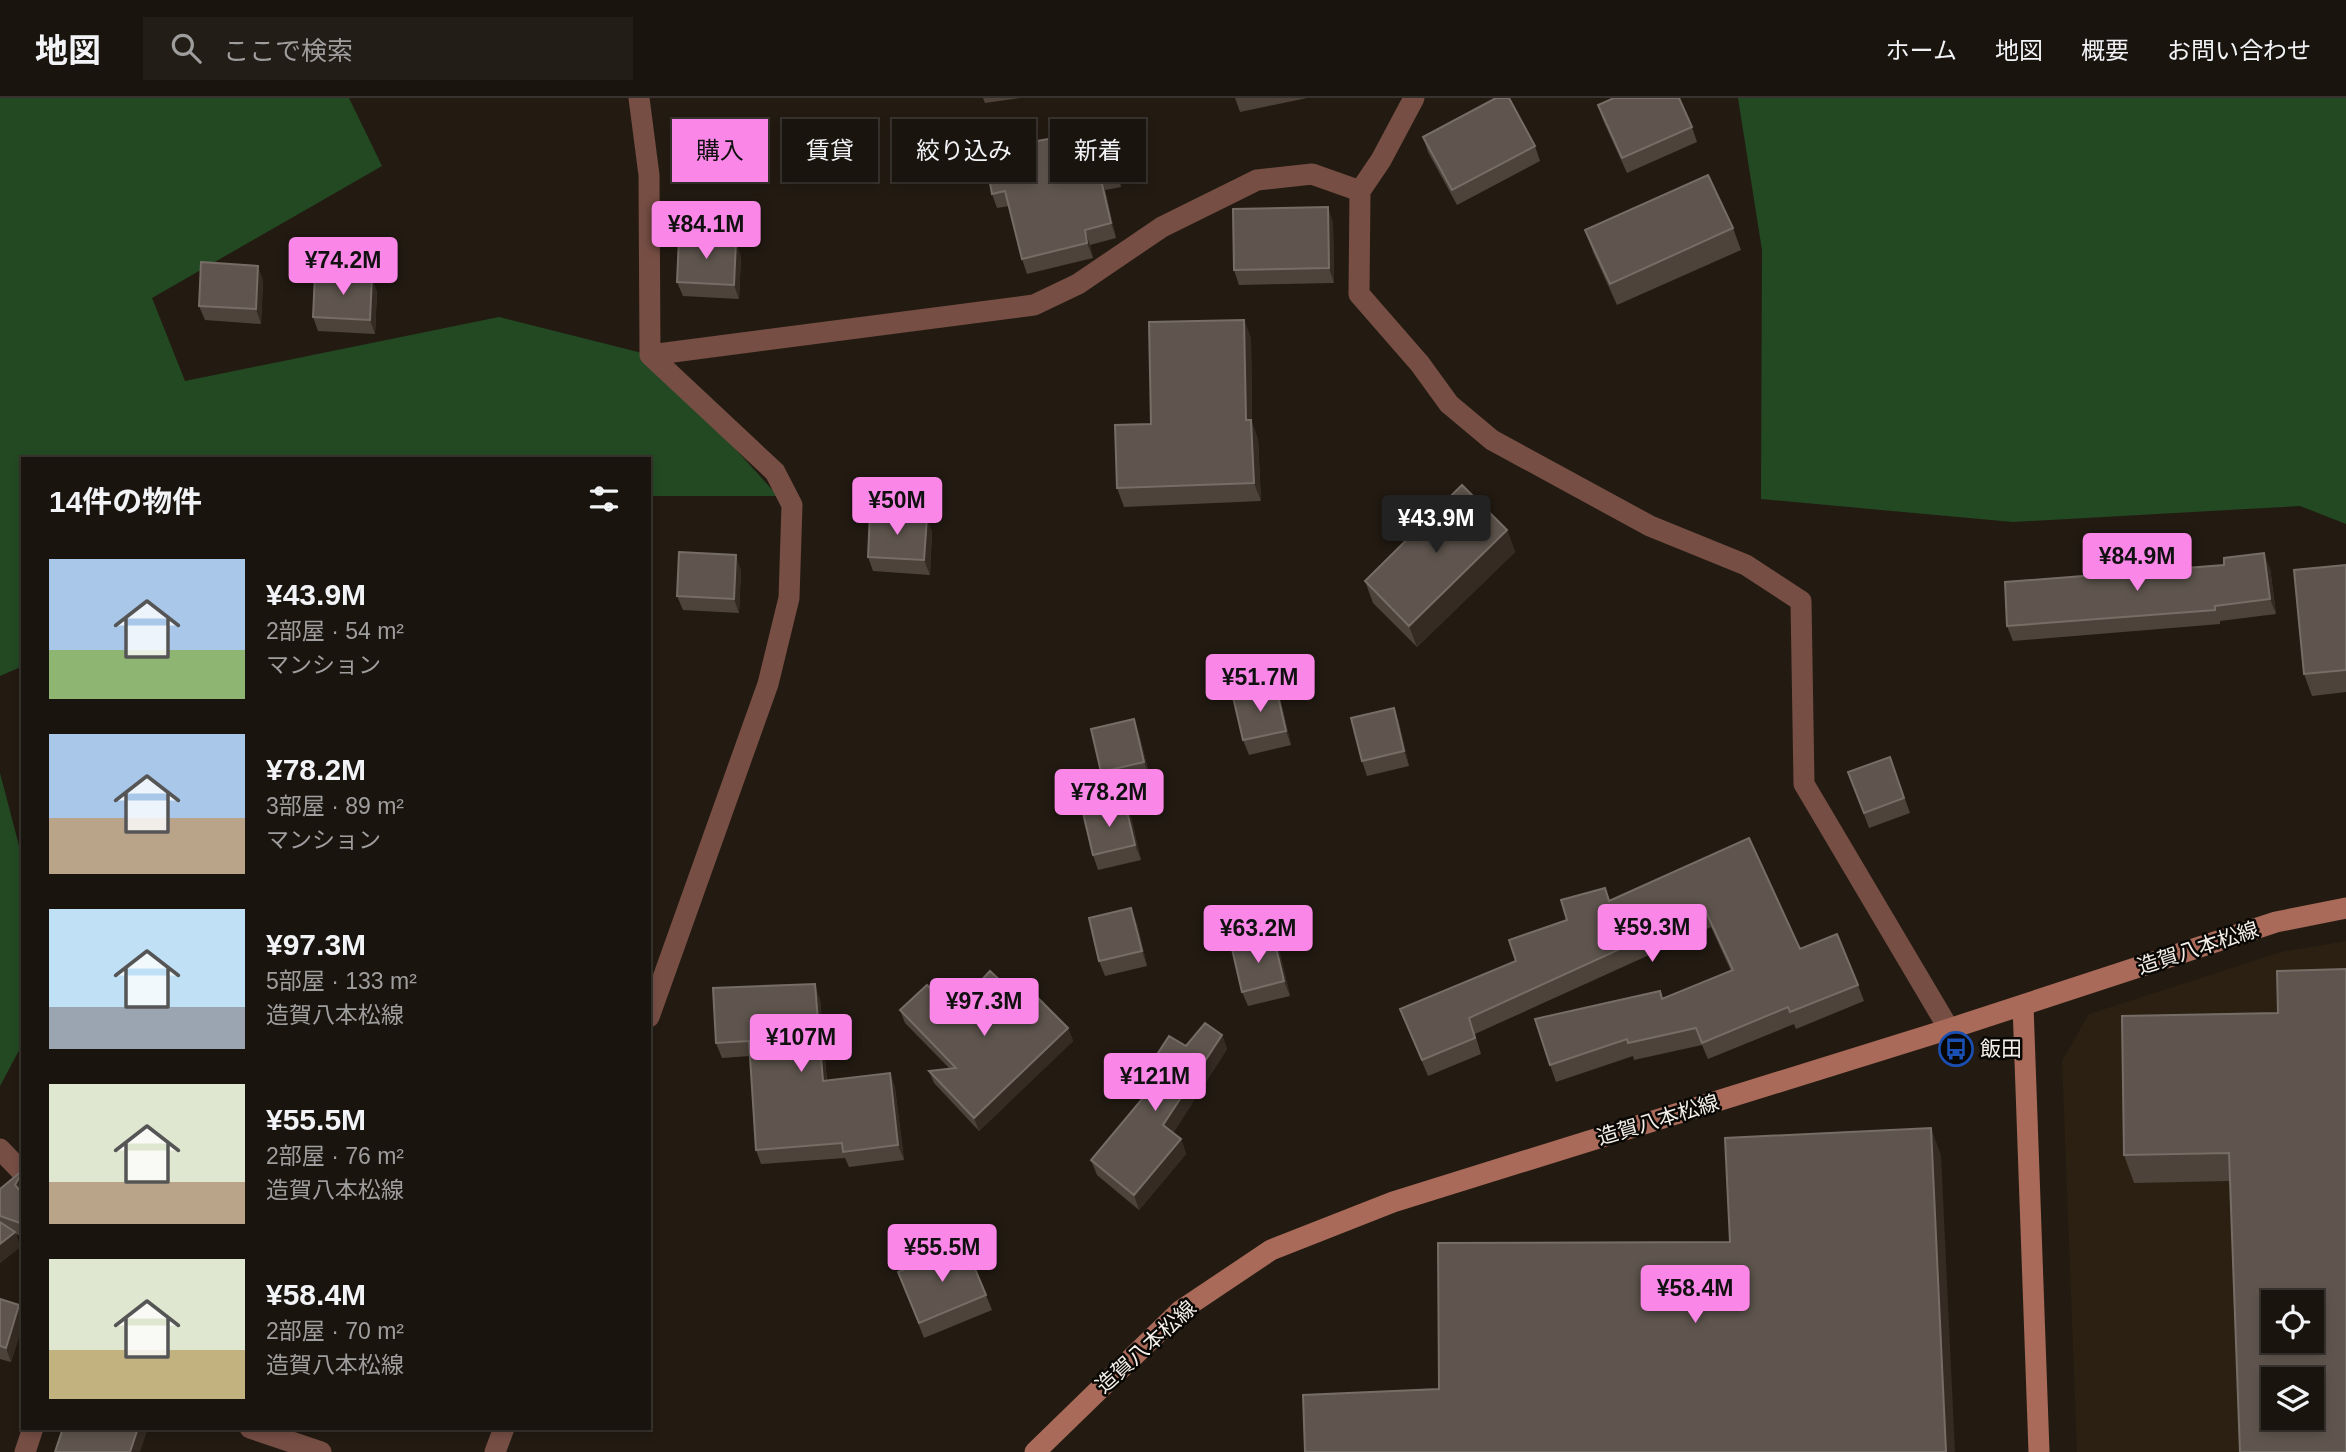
<!DOCTYPE html>
<html lang="ja">
<head>
<meta charset="utf-8">
<style>
  body { margin:0; font-family:Helvetica,"Noto Sans JP",sans-serif; background:#231d17; color:#f1f3f6; height:100vh; display:flex; flex-direction:column; font-size:26px; white-space:nowrap }
  * { box-sizing:border-box; margin:0 }
  p { font-size:23px; color:#9f9e9e }
  .icon { flex:none; width:38px; height:38px; fill:none; stroke:currentColor; stroke-width:2; stroke-linecap:round; stroke-linejoin:round }
  .map { position:relative; flex:1; overflow:hidden }
  .sheet { position:absolute; left:21px; top:359px; width:630px; height:973px; display:flex; flex-direction:column; background:#1a140e; border-radius:0px; box-shadow:0 4px 10px #0003,0 0 0 2px #38332e }
  .sheet>* { flex:none }
  .banner { position:absolute; left:672px; top:21px; width:665px; height:63px; display:flex; gap:14px }
  .fabs { position:absolute; left:2261px; top:1192px; display:grid; gap:14px }
  .fabs a { display:grid; place-items:center; width:63px; height:63px; border-radius:0px; background:#1a140e; box-shadow:0 4px 10px #0003,0 0 0 2px #38332e; font-size:35px }
  .price { position:absolute; translate:-50% -60px; padding:0 16px; border-radius:7px; background:#fa87e7; color:#111; font-size:23px; line-height:46px; filter:drop-shadow(0 2px 4px #0008) }
  .price::after { content:''; position:absolute; left:50%; top:42px; width:21px; height:16px; margin-left:-10px; background:inherit; clip-path:polygon(0 0,100% 0,50% 100%) }
  .price.selected { background:#222; color:#fff }
  ul { padding:0; list-style:none }
  li { display:flex; align-items:center; gap:21px; height:175px; padding:0 28px }
  li span { display:grid; place-items:center; flex:none; width:196px; height:140px; border-radius:0px; color:#555 }
  li>.icon { margin-inline-start:auto }
  span .icon { width:84px; height:84px; fill:#fffc; stroke-width:1 }
  li b { font-size:30px }
  h2 { display:flex; justify-content:space-between; align-items:center; height:84px; padding:0 28px; font-size:30px }
  .chip { padding:0 24px; border-radius:0px; background:#1a140e; box-shadow:0 4px 10px #0003,0 0 0 2px #38332e; font-size:24px; line-height:63px }
  .chip.selected { background:#fa87e7; color:#111 }
  header { display:flex; align-items:center; gap:42px; box-sizing:border-box; height:98px; padding:0 35px; background:#1a140e; border-bottom:2px solid #38332e }
  header strong { font-size:33px }
  nav { display:flex; gap:38px; margin-inline-start:auto; font-size:24px }
  .search { width:490px; height:63px; background:#231d17; display:flex; align-items:center; gap:18px; box-sizing:border-box; padding:0 24px; border-radius:0px; color:#9f9e9e; font-size:26px }
  .map>svg:first-child { display:block }
</style>
</head>
<body>
<header>
<strong>地図</strong>
<div class="search"><svg class="icon" aria-label="search" viewBox="0 0 24 24"><circle cx="10" cy="10" r="6"/><path d="M15 15l6 6"/></svg>ここで検索</div>
<nav><a>ホーム</a><a>地図</a><a>概要</a><a>お問い合わせ</a></nav>
</header>
<div class="map">
<svg width="2346" height="1354" viewBox="0 0 2346 1354">
  <rect width="100%" height="100%" fill="#231b12"/>
  <path fill="#2b2011" fill-rule="evenodd" d="M 2346,843 L 2346,1354 L 2077,1354 L 2062,963 L 2089,916 L 2281,854 ZM 2273,1204 L 2312,1204 L 2312,1242 L 2273,1242 ZM 2273,1281 L 2312,1281 L 2312,1320 L 2273,1320 Z"/>
  <path fill="#234923" d="M 0,0 L 349,0 L 382,68 L 152,200 L 185,283 L 499,219 L 650,257 L 778,398 L 649,398 L 649,360 L 23,360 L 23,568 L 0,578 Z
    M 1738,0 L 2346,0 L 2346,426 L 2300,408 L 2013,424 L 1761,401 L 1762,152 Z
    M 0,675 L 23,763 L 23,945 L 0,988 Z"/>
  <g fill="none" stroke-linecap="round" stroke-linejoin="round">
    <path stroke="#764e44" stroke-width="21" d="M 639,0 L 649,77 L 650,257 L 775,374 L 792,407 L 789,500 L 768,586 L 649,919
      M 1414,0 L 1381,62 L 1360,93 L 1359,196 L 1420,266 L 1449,306 L 1492,342 L 1650,428 L 1746,467 L 1801,503 L 1804,686 L 1949,931
      M 650,257 L 1034,207 L 1078,186 L 1162,129 L 1257,82 L 1312,76 L 1360,93
      M 0,1051 L 23,1075
      M 250,1330 L 321,1354
      M 25,1354 L 33,1330
      M 495,1354 L 504,1330"/>
    <path stroke="#a96a59" stroke-width="21" d="M 2023,907 L 2039,1354
      M 1035,1354 L 1180,1213 L 1271,1152 L 1393,1104 L 1949,931 L 2276,824 L 2346,810"/>
  </g>
  <path fill="#4d433b" d="M 983,0 L 1020,0 L 985,5 Z
    M 1235,0 L 1307,0 L 1240,14 Z
    M 1598,7 L 1692,29 L 1697,44 L 1627,75 L 1603,22 Z
    M 1423,39 L 1535,48 L 1540,63 L 1457,107 L 1428,54 Z
    M 1114,45 L 1121,89 L 1105,92 L 1116,140 L 1090,147 L 1093,160 L 1027,176 L 1022,161 L 1009,108 L 997,110 L 992,96 Z
    M 1333,124 L 1334,185 L 1239,187 L 1234,172 Z
    M 1733,130 L 1741,152 L 1617,207 L 1593,154 L 1585,132 Z
    M 741,158 L 739,201 L 683,198 L 677,184 Z
    M 263,182 L 261,226 L 205,222 L 199,208 Z
    M 377,193 L 375,236 L 318,233 L 313,219 Z
    M 1244,222 L 1251,241 L 1252,325 L 1258,341 L 1261,403 L 1124,409 L 1117,390 L 1151,326 Z
    M 1507,432 L 1515,454 L 1417,549 L 1373,505 L 1365,483 Z
    M 932,433 L 930,477 L 873,473 L 868,459 Z
    M 2346,467 L 2346,594 L 2312,598 L 2304,576 Z
    M 2270,470 L 2276,516 L 2220,523 L 2220,526 L 2013,543 L 2007,528 Z
    M 741,472 L 739,515 L 683,512 L 677,498 Z
    M 1276,589 L 1281,604 L 1291,647 L 1249,657 L 1243,642 Z
    M 1394,610 L 1399,625 L 1409,668 L 1367,678 L 1362,663 Z
    M 1134,621 L 1139,636 L 1150,679 L 1107,689 L 1101,674 Z
    M 1890,659 L 1910,715 L 1869,730 L 1848,674 Z
    M 1131,719 L 1141,762 L 1098,772 L 1093,757 Z
    M 1749,740 L 1800,851 L 1858,887 L 1864,903 L 1796,931 L 1794,926 L 1708,961 L 1702,947 L 1634,962 L 1633,958 L 1556,984 L 1550,967 L 1660,893 L 1663,901 L 1731,873 L 1711,829 L 1475,936 L 1481,956 L 1428,978 L 1400,911 L 1516,863 L 1605,790 L 1610,802 Z
    M 1137,825 L 1147,868 L 1105,878 L 1099,863 Z
    M 1274,841 L 1280,856 L 1290,898 L 1248,908 L 1242,894 Z
    M 1019,900 L 1068,930 L 1073,943 L 979,1033 L 934,985 L 929,973 L 949,970 L 905,925 L 900,912 L 953,913 Z
    M 820,901 L 827,983 L 890,975 L 895,990 L 904,1062 L 849,1069 L 845,1060 L 761,1066 L 756,1052 L 750,958 L 722,960 L 716,945 Z
    M 2278,915 L 2230,1083 L 2134,1085 L 2124,1057 Z
    M 1222,937 L 1227,951 L 1173,1035 L 1181,1041 L 1186,1056 L 1139,1112 L 1097,1077 L 1091,1062 L 1151,990 L 1145,975 L 1186,948 Z
    M 23,1072 L 23,1139 L 16,1136 L 20,1149 L 0,1165 L 0,1091 Z
    M 898,1174 L 986,1197 L 992,1212 L 924,1240 Z
    M 0,1201 L 23,1217 L 23,1226 L 11,1264 L 0,1261 Z"/>
  <path fill="#352b23" d="M 1108,31 L 1114,45 L 1121,89 L 1116,75 Z
    M 1100,77 L 1105,92 L 1116,140 L 1111,125 Z
    M 1328,109 L 1333,124 L 1334,185 L 1329,170 Z
    M 1085,132 L 1090,147 L 1093,160 L 1087,145 Z
    M 736,143 L 741,158 L 739,201 L 734,187 Z
    M 258,168 L 263,182 L 261,226 L 256,211 Z
    M 372,178 L 377,193 L 375,236 L 370,222 Z
    M 1244,222 L 1251,241 L 1252,325 L 1258,341 L 1261,403 L 1254,385 L 1246,322 Z
    M 649,407 L 652,414 L 649,458 Z
    M 927,419 L 932,433 L 930,477 L 924,462 Z
    M 1507,432 L 1515,454 L 1417,549 L 1409,528 Z
    M 2264,455 L 2270,470 L 2276,516 L 2270,501 Z
    M 736,457 L 741,472 L 739,515 L 734,501 Z
    M 1276,589 L 1281,604 L 1291,647 L 1286,633 Z
    M 1394,610 L 1399,625 L 1409,668 L 1404,653 Z
    M 1134,621 L 1139,636 L 1150,679 L 1144,664 Z
    M 1125,705 L 1131,719 L 1141,762 L 1135,747 Z
    M 1131,810 L 1137,825 L 1147,868 L 1142,853 Z
    M 1274,841 L 1280,856 L 1290,898 L 1284,883 Z
    M 815,886 L 820,901 L 828,998 L 823,983 Z
    M 1068,930 L 1073,943 L 979,1033 L 974,1020 Z
    M 1222,937 L 1227,951 L 1169,1042 L 1163,1027 Z
    M 890,975 L 895,990 L 904,1062 L 898,1047 Z
    M 1931,1030 L 1941,1057 L 1955,1354 L 1946,1354 Z
    M 1181,1041 L 1186,1056 L 1139,1112 L 1134,1097 Z
    M 23,1073 L 23,1098 L 15,1087 Z
    M 15,1134 L 20,1149 L 0,1165 L 0,1146 Z
    M 19,1207 L 23,1217 L 23,1226 L 11,1264 L 6,1250 Z
    M 138,1330 L 148,1330 L 140,1354 L 130,1354 Z"/>
  <path fill="#5f554e" stroke="#766d66" stroke-width="2" fill-rule="evenodd" d="M 1496,0 L 1509,0 L 1535,48 L 1452,92 L 1423,39 Z
    M 1614,0 L 1679,0 L 1692,29 L 1622,60 L 1598,7 Z
    M 1108,31 L 1116,75 L 1100,77 L 1111,125 L 1085,132 L 1087,145 L 1022,161 L 1005,93 L 992,96 L 984,52 Z
    M 1708,77 L 1733,130 L 1610,186 L 1585,132 Z
    M 1328,109 L 1329,170 L 1234,172 L 1233,111 Z
    M 679,140 L 736,143 L 734,187 L 677,184 Z
    M 201,164 L 258,168 L 256,211 L 199,208 Z
    M 315,176 L 372,178 L 370,222 L 313,219 Z
    M 1244,222 L 1246,322 L 1251,322 L 1254,385 L 1117,390 L 1115,327 L 1151,326 L 1149,224 Z
    M 1462,387 L 1507,432 L 1409,528 L 1365,483 Z
    M 870,415 L 927,419 L 924,462 L 868,459 Z
    M 679,454 L 736,457 L 734,501 L 677,498 Z
    M 2264,455 L 2270,501 L 2215,508 L 2215,512 L 2007,528 L 2005,484 L 2224,467 L 2224,460 Z
    M 2346,467 L 2346,572 L 2304,576 L 2294,472 Z
    M 1276,589 L 1286,633 L 1243,642 L 1233,599 Z
    M 1394,610 L 1404,653 L 1362,663 L 1351,620 Z
    M 1134,621 L 1144,664 L 1101,674 L 1091,631 Z
    M 1890,659 L 1904,700 L 1864,715 L 1848,674 Z
    M 1125,705 L 1135,747 L 1093,757 L 1083,715 Z
    M 1749,740 L 1800,851 L 1837,836 L 1858,887 L 1790,914 L 1788,909 L 1702,945 L 1696,930 L 1628,945 L 1627,941 L 1550,967 L 1535,921 L 1660,893 L 1662,901 L 1733,872 L 1705,812 L 1469,920 L 1475,940 L 1422,962 L 1400,911 L 1516,863 L 1509,842 L 1567,822 L 1561,802 L 1605,790 L 1609,803 Z
    M 1131,810 L 1142,853 L 1099,863 L 1089,820 Z
    M 1274,841 L 1284,883 L 1242,894 L 1232,851 Z
    M 2346,871 L 2346,1354 L 2240,1354 L 2229,1055 L 2124,1057 L 2122,918 L 2278,915 L 2277,873 ZM 2273,1204 L 2312,1204 L 2312,1242 L 2273,1242 ZM 2273,1281 L 2312,1281 L 2312,1320 L 2273,1320 Z
    M 990,873 L 1019,900 L 1029,891 L 1068,930 L 974,1020 L 929,973 L 956,970 L 900,912 L 927,887 L 953,913 Z
    M 815,886 L 823,983 L 890,975 L 898,1047 L 843,1054 L 842,1045 L 756,1052 L 749,943 L 716,945 L 713,890 Z
    M 1205,925 L 1222,937 L 1163,1027 L 1181,1041 L 1134,1097 L 1091,1062 L 1158,982 L 1145,975 L 1169,938 L 1186,948 Z
    M 1931,1030 L 1946,1354 L 1305,1354 L 1303,1297 L 1439,1291 L 1438,1145 L 1730,1144 L 1725,1040 Z
    M 23,1072 L 15,1087 L 23,1096 L 23,1126 L 0,1118 L 0,1091 Z
    M 0,1124 L 15,1134 L 0,1146 Z
    M 965,1147 L 986,1197 L 919,1225 L 898,1174 Z
    M 0,1201 L 19,1207 L 6,1250 L 0,1248 Z
    M 63,1330 L 138,1330 L 130,1354 L 55,1354 Z"/>
  <defs>
    <g id="bus-ring" transform="scale(1.75)"><circle r="9.5" fill="#090704" stroke="#1a4fb4" stroke-width="1.5"/><path d="M-5-6H5V4H4V6H2V4H-2V6H-4V4H-5ZM-3.5-4V0h7V-4ZM-3.5 1.2v1.5H-2V1.2ZM2 1.2v1.5H3.5V1.2Z" fill="#1a4fb4"/></g>
  </defs>
  <g fill-rule="evenodd">
    <use href="#bus-ring" x="1956" y="951"/>
  </g>
  <g text-anchor="middle" stroke-width="5" stroke-linejoin="round" paint-order="stroke">
    <g font-size="21" fill="#f3eee8" stroke="#090704">
      <text transform="translate(2198 850) rotate(-18)" y="7">造賀八本松線</text>
      <text transform="translate(1658 1022) rotate(-17)" y="7">造賀八本松線</text>
      <text transform="translate(1146 1249) rotate(-42)" y="7">造賀八本松線</text>
    </g>
    <g font-size="21" fill="#f3eee8" stroke="#090704" text-anchor="start">
      <text x="1980" y="958">飯田</text>
    </g>
  </g>
</svg>
<div class="fabs">
<a><svg class="icon" aria-label="locate" viewBox="0 0 24 24"><circle cx="12" cy="12" r="6"/><path d="M12 2v4M12 18v4M2 12h4M18 12h4"/></svg></a>
<a><svg class="icon" aria-label="layers" viewBox="0 0 24 24"><path d="M12 4l9 5-9 5-9-5zM3 14l9 5 9-5"/></svg></a>
</div>
<b class="price" style="left:706px;top:163px">¥84.1M</b>
<b class="price" style="left:343px;top:199px">¥74.2M</b>
<b class="price" style="left:897px;top:439px">¥50M</b>
<b class="price selected" style="left:1436px;top:457px">¥43.9M</b>
<b class="price" style="left:2137px;top:495px">¥84.9M</b>
<b class="price" style="left:1260px;top:616px">¥51.7M</b>
<b class="price" style="left:1109px;top:731px">¥78.2M</b>
<b class="price" style="left:1652px;top:866px">¥59.3M</b>
<b class="price" style="left:1258px;top:867px">¥63.2M</b>
<b class="price" style="left:984px;top:940px">¥97.3M</b>
<b class="price" style="left:801px;top:976px">¥107M</b>
<b class="price" style="left:1155px;top:1015px">¥121M</b>
<b class="price" style="left:942px;top:1186px">¥55.5M</b>
<b class="price" style="left:1695px;top:1227px">¥58.4M</b>
<div class="banner">
<a class="chip selected">購入</a>
<a class="chip">賃貸</a>
<a class="chip">絞り込み</a>
<a class="chip">新着</a>
</div>
<section class="sheet">
<h2>14件の物件<svg class="icon" aria-label="filters" viewBox="0 0 24 24"><path d="M4 7h16M4 17h16"/><circle cx="9" cy="7" r="2"/><circle cx="15" cy="17" r="2"/></svg></h2>
<ul>
<li><span style="background:linear-gradient(#a9c7e8 65%,#8fb573 0)"><svg class="icon" aria-label="home" viewBox="0 0 24 24"><path d="M3 11l9-7 9 7M6 9v11h12V9"/></svg></span><div><b>¥43.9M</b><p>2部屋 · 54 m²</p><p>マンション</p></div></li>
<li><span style="background:linear-gradient(#a9c7e8 60%,#b9a48a 0)"><svg class="icon" aria-label="home" viewBox="0 0 24 24"><path d="M3 11l9-7 9 7M6 9v11h12V9"/></svg></span><div><b>¥78.2M</b><p>3部屋 · 89 m²</p><p>マンション</p></div></li>
<li><span style="background:linear-gradient(#bfe0f5 70%,#9aa5b1 0)"><svg class="icon" aria-label="home" viewBox="0 0 24 24"><path d="M3 11l9-7 9 7M6 9v11h12V9"/></svg></span><div><b>¥97.3M</b><p>5部屋 · 133 m²</p><p>造賀八本松線</p></div></li>
<li><span style="background:linear-gradient(#dfe7d0 70%,#b9a48a 0)"><svg class="icon" aria-label="home" viewBox="0 0 24 24"><path d="M3 11l9-7 9 7M6 9v11h12V9"/></svg></span><div><b>¥55.5M</b><p>2部屋 · 76 m²</p><p>造賀八本松線</p></div></li>
<li><span style="background:linear-gradient(#dfe7d0 65%,#c2b280 0)"><svg class="icon" aria-label="home" viewBox="0 0 24 24"><path d="M3 11l9-7 9 7M6 9v11h12V9"/></svg></span><div><b>¥58.4M</b><p>2部屋 · 70 m²</p><p>造賀八本松線</p></div></li>
</ul>
</section>
</div>
</body>
</html>
